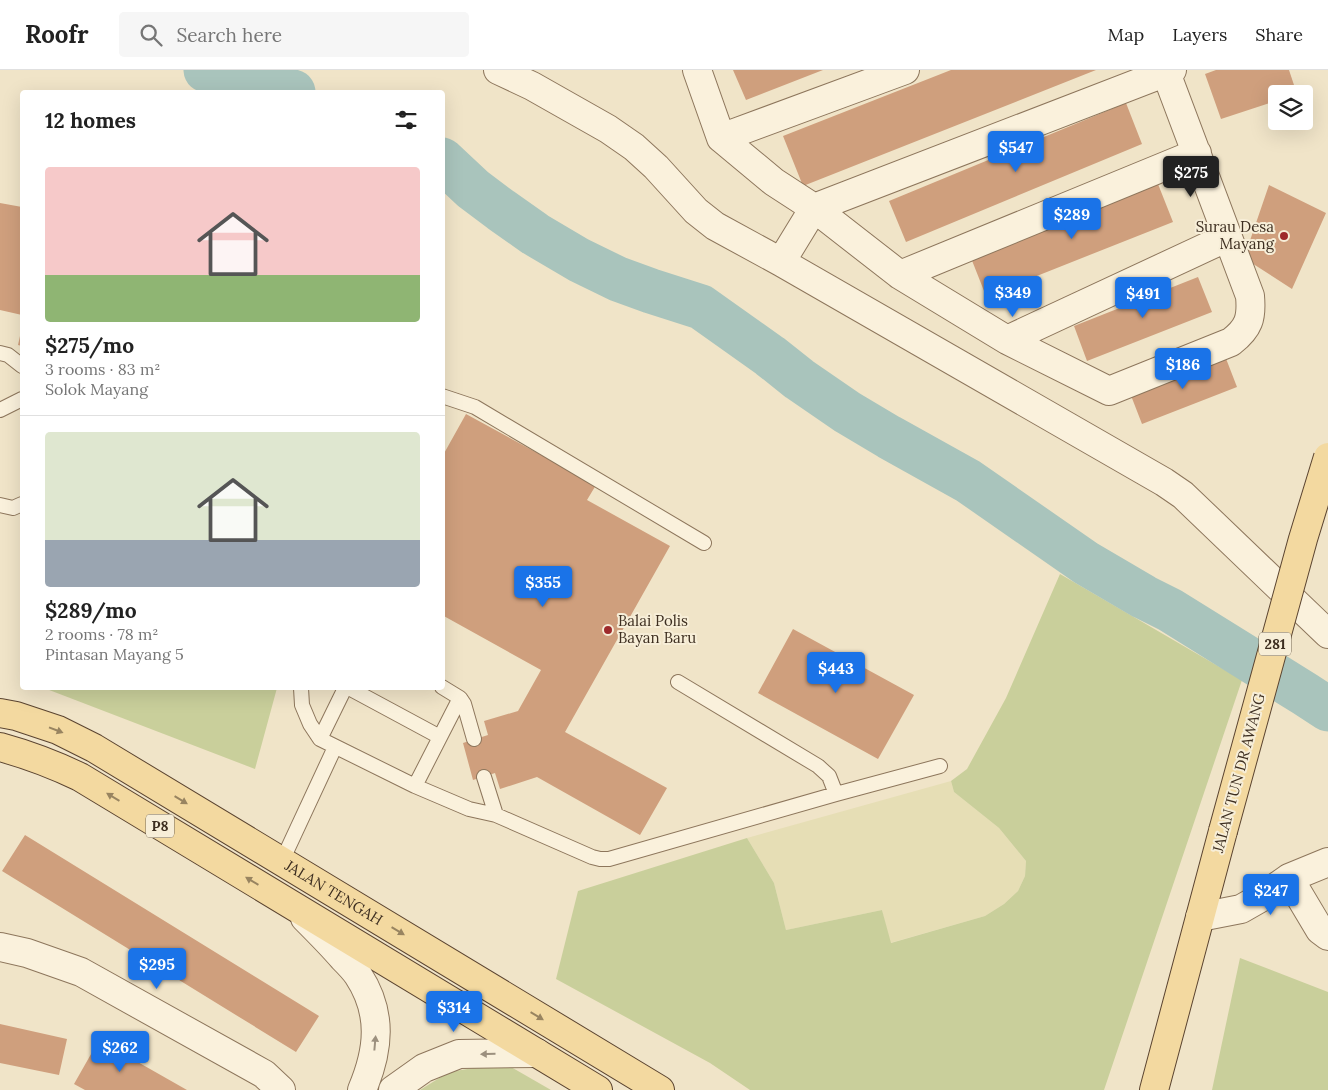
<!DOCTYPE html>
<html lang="en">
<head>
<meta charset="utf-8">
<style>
  body { margin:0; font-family:Lora,serif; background:#f6f6f6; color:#222; height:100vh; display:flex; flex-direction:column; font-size:19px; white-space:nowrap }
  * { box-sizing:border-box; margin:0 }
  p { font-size:16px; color:#767676 }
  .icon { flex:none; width:28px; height:28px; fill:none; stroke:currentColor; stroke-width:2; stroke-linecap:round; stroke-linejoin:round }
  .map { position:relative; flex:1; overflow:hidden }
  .details { position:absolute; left:20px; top:20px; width:425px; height:600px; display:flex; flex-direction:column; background:#fff; border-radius:5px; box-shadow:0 5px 20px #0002 }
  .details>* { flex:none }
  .controls { position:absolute; left:1268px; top:15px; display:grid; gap:10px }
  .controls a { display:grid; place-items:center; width:45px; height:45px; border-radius:5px; background:#fff; box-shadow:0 5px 20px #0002; font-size:25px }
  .price { position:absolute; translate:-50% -42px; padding:0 11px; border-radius:5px; background:#1a73e8; color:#fff; font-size:16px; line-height:32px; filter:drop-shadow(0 1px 2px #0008) }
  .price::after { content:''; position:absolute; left:50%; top:30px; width:15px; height:11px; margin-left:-8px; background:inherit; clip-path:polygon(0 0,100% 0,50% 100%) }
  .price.on { background:#222; color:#fff }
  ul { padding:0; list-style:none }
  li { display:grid; align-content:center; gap:10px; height:265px; padding:0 25px }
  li+li { border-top:1px solid #e0e0e0 }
  li span { display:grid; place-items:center; height:155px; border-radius:5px; color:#555 }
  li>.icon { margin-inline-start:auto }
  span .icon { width:90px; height:90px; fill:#fffc; stroke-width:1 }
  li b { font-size:21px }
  h2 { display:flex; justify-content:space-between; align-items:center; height:60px; padding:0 25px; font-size:21px }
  header { display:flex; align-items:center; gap:30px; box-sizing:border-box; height:70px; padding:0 25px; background:#fff; border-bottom:1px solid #e0e0e0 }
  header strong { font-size:24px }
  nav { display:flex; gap:28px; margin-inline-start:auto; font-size:18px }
  .search { width:350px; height:45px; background:#f6f6f6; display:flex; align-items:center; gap:12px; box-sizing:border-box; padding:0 18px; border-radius:5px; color:#767676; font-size:19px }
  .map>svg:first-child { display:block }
</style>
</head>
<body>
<header>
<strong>Roofr</strong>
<div class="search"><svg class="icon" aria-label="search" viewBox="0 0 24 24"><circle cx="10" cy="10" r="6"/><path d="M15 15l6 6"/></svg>Search here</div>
<nav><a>Map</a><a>Layers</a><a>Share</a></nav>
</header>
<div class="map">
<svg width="1328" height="1020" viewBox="0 0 1328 1020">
  <rect width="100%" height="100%" fill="#f0e4c8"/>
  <path fill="#e6deb5" d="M 951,711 L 954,722 L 999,758 L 1026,791 L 1025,806 L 1018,821 L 1004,834 L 985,846 L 890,873 L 882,840 L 786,860 L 774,813 L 747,768 Z"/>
  <path fill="#c9cf9b" d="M 1060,504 L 1242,610 L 1104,1020 L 750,1020 L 710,993 L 556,909 L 578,821 L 747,768 L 774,813 L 786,860 L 882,840 L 891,873 L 985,846 L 1004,834 L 1018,821 L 1025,806 L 1026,791 L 999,758 L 954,722 L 951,711 L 967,699 L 1006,628 Z
    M 44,618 L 277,618 L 255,699 Z
    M 1240,888 L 1328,922 L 1328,1020 L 1212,1020 Z
    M 504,993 L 551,1020 L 420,1020 L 449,1002 Z"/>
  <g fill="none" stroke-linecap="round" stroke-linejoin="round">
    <path stroke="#a9c4bc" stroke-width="45" d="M 206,0 L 226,7 L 293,22
      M 442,90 L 473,119 L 501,140 L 535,164 L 579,190 L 618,209 L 651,221 L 701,237 L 770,286 L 799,309 L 847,342 L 889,367 L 968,411 L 1086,493 L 1144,527 L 1170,540 L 1305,624 L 1328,639"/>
  </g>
  <path fill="#cf9f7d" d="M 733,0 L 823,0 L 746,30 Z
    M 951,0 L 1096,0 L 803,116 L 783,66 Z
    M 1216,0 L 1289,0 L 1297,24 L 1276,24 L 1276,31 L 1221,49 L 1205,4 Z
    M 1126,33 L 1142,74 L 906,172 L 889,131 Z
    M 1158,114 L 1173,152 L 986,226 L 971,188 Z
    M 1269,115 L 1326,143 L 1292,219 L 1244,188 Z
    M 0,133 L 22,137 L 22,245 L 0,240 Z
    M 1198,207 L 1212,242 L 1087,291 L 1074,256 Z
    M 22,257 L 22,276 L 18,275 Z
    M 1225,286 L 1237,317 L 1142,354 L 1130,323 Z
    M 466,344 L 596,415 L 587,430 L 670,476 L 565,662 L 667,718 L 640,765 L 537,707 L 500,719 L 495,703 L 473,710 L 463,673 L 488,665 L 484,651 L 518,641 L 541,600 L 442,545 L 442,387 Z
    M 793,559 L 914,625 L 878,689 L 758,623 Z
    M 25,765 L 319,946 L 296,982 L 2,801 Z
    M 0,954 L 67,969 L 59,1005 L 0,993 Z
    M 99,970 L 187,1020 L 85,1020 L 74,1014 Z"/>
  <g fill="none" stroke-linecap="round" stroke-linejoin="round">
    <g stroke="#8d765c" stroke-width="16">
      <path id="lane" d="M 0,283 L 8,285 L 22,296
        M 442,326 L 475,337 L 704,473
        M 0,340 L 22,329
        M 0,435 L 13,438 L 22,434
        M 678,612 L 818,696 L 829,706 L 836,724
        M 301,618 L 302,635 L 310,654 L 320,669 L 415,716 L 469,739 L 496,745 L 592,787 L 600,789 L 609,789 L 836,724 L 940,696
        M 349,618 L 440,667
        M 460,628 L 464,634 L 474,669
        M 320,669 L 345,618
        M 484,707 L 496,745
        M 415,716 L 460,628 L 442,617
        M 282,791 L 335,677"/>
    </g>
    <g stroke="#8d765c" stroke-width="30">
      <path id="street" d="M 498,0 L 532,16 L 608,59 L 634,77 L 656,97 L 696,141 L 715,156 L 781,192 L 1164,412 L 1183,425 L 1328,564
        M 697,0 L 721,68
        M 721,68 L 774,112 L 814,138 L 900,205 L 1007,270 L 1109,321 L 1231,272 C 1249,258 1252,248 1250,226 L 1165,0
        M 721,68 L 905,0
        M 781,192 L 814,138 L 1172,0
        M 900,205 L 1197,83
        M 1007,270 L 1228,167
        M 1289,808 L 1320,860 L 1328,866
        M 1200,847 L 1241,839 L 1262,827 L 1289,808 L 1328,792
        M 305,848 C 318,861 331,874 343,888 C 348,893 354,899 358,905 C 383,943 379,980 362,1020
        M 0,877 L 27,883 L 81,902 L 264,1004 L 281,1020
        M 393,1020 L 424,998 L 459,984 L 537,983"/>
    </g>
    <g stroke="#5b4430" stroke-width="30">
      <g id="primary">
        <path id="s1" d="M 0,643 L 16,646 L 58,660 L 94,678 L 660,1020"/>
        <path d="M 0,677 C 29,685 53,694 80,707 L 598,1020"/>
        <path d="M 1154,1020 L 1223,761"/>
      </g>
    </g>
    <use href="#lane" stroke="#faf1dc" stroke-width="14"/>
    <use href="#street" stroke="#faf1dc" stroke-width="28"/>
    <use href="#primary" stroke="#f3d9a0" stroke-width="28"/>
    <g stroke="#5b4430" stroke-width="30" stroke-linecap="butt">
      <path id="primary-bridge" d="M 1223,761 L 1303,469 L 1328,387"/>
    </g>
    <use href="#primary-bridge" stroke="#f3d9a0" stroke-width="28"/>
  </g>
  <defs><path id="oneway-solid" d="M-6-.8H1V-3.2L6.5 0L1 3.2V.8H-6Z" transform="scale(1.25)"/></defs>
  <g fill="#988460">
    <use href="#oneway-solid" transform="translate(56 660) rotate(21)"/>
    <use href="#oneway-solid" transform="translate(113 727) rotate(-149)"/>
    <use href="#oneway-solid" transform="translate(181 730) rotate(31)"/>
    <use href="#oneway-solid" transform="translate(252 811) rotate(-149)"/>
    <use href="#oneway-solid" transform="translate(398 861) rotate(31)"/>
    <use href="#oneway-solid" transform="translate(537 946) rotate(31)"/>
  </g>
  <g fill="#9c907e">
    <use href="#oneway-solid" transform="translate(375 973) rotate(-85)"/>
    <use href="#oneway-solid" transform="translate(488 984) rotate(179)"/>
  </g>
  <g fill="#9e2a2b" stroke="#f7eed8" stroke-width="2">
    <circle cx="1284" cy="166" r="5"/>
    <circle cx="608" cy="560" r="5"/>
  </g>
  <g text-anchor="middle" stroke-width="4" stroke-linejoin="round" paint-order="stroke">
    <g fill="#f7eed8" stroke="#756857" stroke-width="1">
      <rect x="1259" y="562.5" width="32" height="23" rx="4"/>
      <rect x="146" y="744.5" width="28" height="23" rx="4"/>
    </g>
    <g font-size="14" font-weight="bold" fill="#3d2e20">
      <text x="1275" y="579">281</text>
      <text x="160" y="761">P8</text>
    </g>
    <g font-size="15" fill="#3d2e20" stroke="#f7eed8" text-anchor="end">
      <text x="1274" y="162">Surau Desa<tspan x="1274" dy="17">Mayang</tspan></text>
      <text x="618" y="556" text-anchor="start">Balai Polis<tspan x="618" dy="17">Bayan Baru</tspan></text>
    </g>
    <g font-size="15" fill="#3d2e20" stroke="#f7eed8">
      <text transform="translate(1239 703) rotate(-75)" y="5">JALAN TUN DR AWANG</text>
      <text dy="5" stroke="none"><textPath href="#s1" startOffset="381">JALAN TENGAH</textPath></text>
    </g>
  </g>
</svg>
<div class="controls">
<a><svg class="icon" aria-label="layers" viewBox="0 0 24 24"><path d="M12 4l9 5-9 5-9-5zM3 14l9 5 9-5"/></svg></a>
</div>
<b class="price" style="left:1016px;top:103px">$547</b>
<b class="price on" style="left:1191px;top:128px">$275</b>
<b class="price" style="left:1072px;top:170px">$289</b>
<b class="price" style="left:1013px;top:248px">$349</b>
<b class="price" style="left:1143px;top:249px">$491</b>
<b class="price" style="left:1183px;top:320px">$186</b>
<b class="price" style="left:543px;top:538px">$355</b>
<b class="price" style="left:836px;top:624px">$443</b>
<b class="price" style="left:1271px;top:846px">$247</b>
<b class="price" style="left:157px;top:920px">$295</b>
<b class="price" style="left:454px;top:963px">$314</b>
<b class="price" style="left:120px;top:1003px">$262</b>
<section class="details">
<h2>12 homes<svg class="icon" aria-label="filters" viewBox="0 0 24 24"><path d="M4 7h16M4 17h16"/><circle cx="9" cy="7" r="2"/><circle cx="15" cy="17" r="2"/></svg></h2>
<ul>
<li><span style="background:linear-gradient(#f6c9c9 70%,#8fb573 0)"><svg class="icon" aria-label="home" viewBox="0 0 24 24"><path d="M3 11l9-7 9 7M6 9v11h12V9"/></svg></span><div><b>$275/mo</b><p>3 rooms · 83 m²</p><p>Solok Mayang</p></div></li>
<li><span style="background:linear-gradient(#dfe7d0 70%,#9aa5b1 0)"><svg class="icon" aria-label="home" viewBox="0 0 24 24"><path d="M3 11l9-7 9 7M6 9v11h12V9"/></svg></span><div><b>$289/mo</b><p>2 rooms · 78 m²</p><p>Pintasan Mayang 5</p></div></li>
</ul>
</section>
</div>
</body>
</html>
